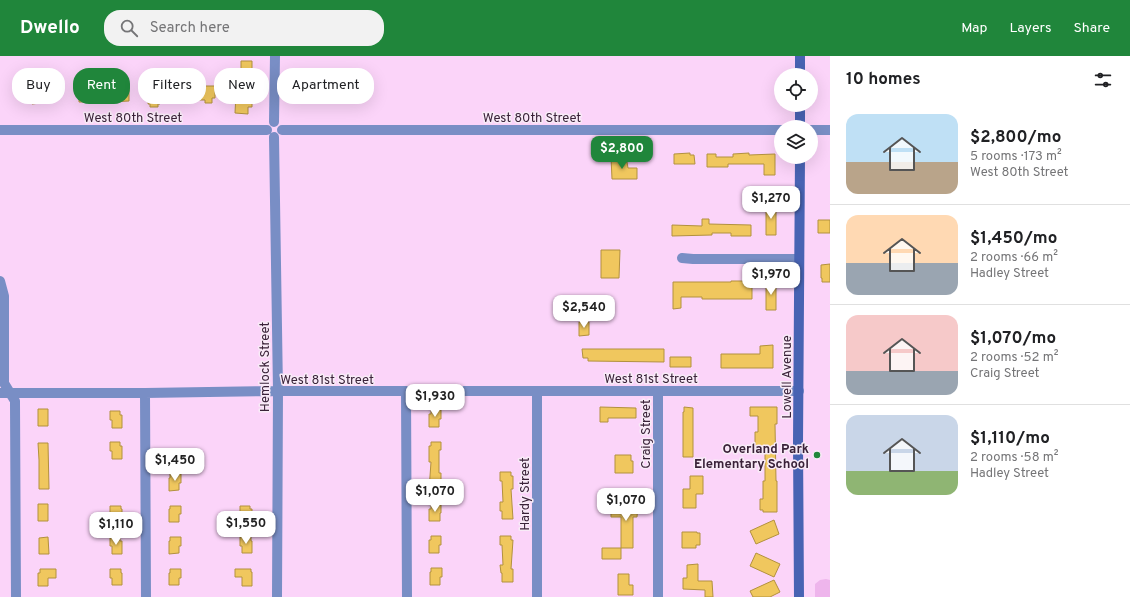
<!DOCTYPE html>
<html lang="en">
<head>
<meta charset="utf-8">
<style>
  body { margin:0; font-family:Overpass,sans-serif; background:#f2f2f2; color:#202124; height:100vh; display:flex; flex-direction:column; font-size:15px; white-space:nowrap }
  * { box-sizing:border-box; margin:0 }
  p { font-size:13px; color:#757577 }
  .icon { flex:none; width:22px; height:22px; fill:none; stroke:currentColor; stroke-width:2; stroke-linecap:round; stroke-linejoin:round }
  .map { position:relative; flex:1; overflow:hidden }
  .panel { display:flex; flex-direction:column; background:#fff; width:300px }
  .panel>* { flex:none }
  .top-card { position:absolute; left:12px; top:12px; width:380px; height:36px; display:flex; gap:8px }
  .tools { position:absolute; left:774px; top:12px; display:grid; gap:8px }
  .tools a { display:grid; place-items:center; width:44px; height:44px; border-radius:50%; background:#fff; box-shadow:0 4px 16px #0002; font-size:20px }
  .price { position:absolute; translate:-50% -34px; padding:0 9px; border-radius:8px; background:#fff; color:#222; font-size:13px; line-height:26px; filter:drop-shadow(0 1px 2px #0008) }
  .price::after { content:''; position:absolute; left:50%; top:24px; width:12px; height:9px; margin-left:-6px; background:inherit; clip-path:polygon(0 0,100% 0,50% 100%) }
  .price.selected { background:#20863b; color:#fff }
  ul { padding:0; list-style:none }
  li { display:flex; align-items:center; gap:12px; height:100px; padding:0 16px }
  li+li { border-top:1px solid #e0e0e0 }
  li span { display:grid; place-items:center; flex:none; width:112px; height:80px; border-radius:12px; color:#555 }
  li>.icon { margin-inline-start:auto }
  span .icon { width:48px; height:48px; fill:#fffc; stroke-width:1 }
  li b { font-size:17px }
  h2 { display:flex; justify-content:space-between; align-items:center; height:48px; padding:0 16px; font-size:17px }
  .chip { padding:0 14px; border-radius:16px; background:#fff; box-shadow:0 4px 16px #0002; font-size:14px; line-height:36px }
  .chip.selected { background:#20863b; color:#fff }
  header { display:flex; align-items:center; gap:24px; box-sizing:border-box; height:56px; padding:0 20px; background:#20863b; color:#fff }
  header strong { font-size:19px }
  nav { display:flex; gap:22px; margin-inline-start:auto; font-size:14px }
  .search { width:280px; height:36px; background:#f2f2f2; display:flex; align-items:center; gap:10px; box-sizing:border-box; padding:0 14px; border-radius:16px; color:#757577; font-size:15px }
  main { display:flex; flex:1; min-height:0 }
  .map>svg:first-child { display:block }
</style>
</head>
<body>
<header>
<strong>Dwello</strong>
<div class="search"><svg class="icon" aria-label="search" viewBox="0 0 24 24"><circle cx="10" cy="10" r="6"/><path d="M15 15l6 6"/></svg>Search here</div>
<nav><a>Map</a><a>Layers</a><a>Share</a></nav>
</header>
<main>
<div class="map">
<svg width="830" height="541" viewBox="0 0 830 541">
  <rect width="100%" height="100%" fill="#fbd4f9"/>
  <path fill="#eeb5ec" d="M 826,523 L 830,524 L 830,541 L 815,541 L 815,528 L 820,524 Z"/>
  <path fill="#f0c75e" stroke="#b2913e" d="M 241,5 L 252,5 L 252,51 L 248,51 L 248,58 L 235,57 L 236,37 L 242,37 L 243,14 L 241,14 Z
    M 185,21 L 195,21 L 195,30 L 215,30 L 215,42 L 212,42 L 212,47 L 205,47 L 205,44 L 194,44 L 195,38 L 193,38 L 193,36 L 186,36 Z
    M 29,28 L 41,28 L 40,47 L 32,48 L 32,45 L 29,45 Z
    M 110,28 L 129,28 L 129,45 L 90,47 L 90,46 L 79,46 L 79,31 L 110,30 Z
    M 150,30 L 162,30 L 162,37 L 160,37 L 160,48 L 158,48 L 158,51 L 150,51 L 150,48 L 148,48 Z
    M 690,97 L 690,99 L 694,99 L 695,108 L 674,108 L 674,98 Z
    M 749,97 L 749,99 L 775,98 L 775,119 L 764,119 L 764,108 L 728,108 L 728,111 L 707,111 L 707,98 L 716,98 L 716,101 L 733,101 L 733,98 Z
    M 622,100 L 622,106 L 627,106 L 628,112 L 637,112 L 637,123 L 612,123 L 611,101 Z
    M 766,150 L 776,150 L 776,179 L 766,179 Z
    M 702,163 L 709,163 L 709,168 L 751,169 L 751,180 L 731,180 L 731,177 L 712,177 L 712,179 L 672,180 L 672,169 L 702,170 Z
    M 818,164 L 830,164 L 830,177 L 818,177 Z
    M 601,194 L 620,194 L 619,222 L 601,222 Z
    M 830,208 L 830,226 L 822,226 L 822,222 L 821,222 L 821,209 Z
    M 731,225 L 752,225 L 752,243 L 702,243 L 702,241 L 681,241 L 681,252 L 673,253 L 673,226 L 731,226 Z
    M 766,226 L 776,226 L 776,254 L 766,254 Z
    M 579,266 L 589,266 L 589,279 L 579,280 Z
    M 773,289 L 773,312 L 721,312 L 721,298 L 760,298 L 760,290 Z
    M 582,293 L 664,293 L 664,306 L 588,305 L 588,302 L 583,302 Z
    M 670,301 L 691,301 L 691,311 L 670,311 Z
    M 600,351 L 636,352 L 636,362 L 608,362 L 608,366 L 600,366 Z
    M 684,351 L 693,352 L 693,401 L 683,401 L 683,356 L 684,356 Z
    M 750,351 L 777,351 L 777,368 L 775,368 L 776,425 L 777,425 L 777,456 L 763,456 L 763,454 L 760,454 L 760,443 L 763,443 L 763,425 L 765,425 L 765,392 L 755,392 L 755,376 L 758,376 L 758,360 L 750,360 Z
    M 38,353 L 48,353 L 48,370 L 38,370 Z
    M 431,354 L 441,354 L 441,363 L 439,363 L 439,371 L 429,371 L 429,358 L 431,358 Z
    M 110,355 L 120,355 L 120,359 L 122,359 L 122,372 L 112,372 L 112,364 L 110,364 Z
    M 110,386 L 120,386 L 120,390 L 122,390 L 122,403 L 112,403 L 112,395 L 110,395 Z
    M 431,386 L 441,386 L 441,394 L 439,394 L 439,417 L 441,417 L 441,426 L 440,426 L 440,434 L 429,434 L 431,406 L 429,406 L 429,390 L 431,390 Z
    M 38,387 L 48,387 L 49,433 L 39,433 L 39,404 Z
    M 615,399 L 631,399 L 631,405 L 633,405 L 633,417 L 615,417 Z
    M 500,416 L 511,416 L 511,420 L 513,420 L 513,433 L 511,433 L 513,463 L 502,463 L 502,455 L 500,455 L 500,446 L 503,446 L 502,425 L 500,425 Z
    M 170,418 L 181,418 L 181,427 L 179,427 L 179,434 L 169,435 L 169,422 L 170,422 Z
    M 690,420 L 703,420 L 703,438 L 696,438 L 696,452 L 683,452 L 683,433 L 690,433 Z
    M 38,448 L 48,448 L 48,465 L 38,465 Z
    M 611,448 L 638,449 L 637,461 L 633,461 L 633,492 L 621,492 L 621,461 L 611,461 Z
    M 431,449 L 441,449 L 441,457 L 440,457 L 440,465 L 429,465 L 429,453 L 431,453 Z
    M 110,450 L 121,450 L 121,453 L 122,453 L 122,466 L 112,466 L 112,458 L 110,458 Z
    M 170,450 L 181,450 L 181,458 L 179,458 L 179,466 L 169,466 L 169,453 L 170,453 Z
    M 240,450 L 250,450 L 250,453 L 252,453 L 252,466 L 242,466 L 242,458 L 240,458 Z
    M 774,464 L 779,478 L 756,488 L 750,475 Z
    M 682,476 L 697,476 L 697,477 L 700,477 L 700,489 L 696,489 L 696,492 L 682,492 Z
    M 431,480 L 441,480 L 441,489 L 439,489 L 439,497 L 429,497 L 429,484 L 431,484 Z
    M 500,480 L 511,480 L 511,484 L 513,484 L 511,513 L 513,513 L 513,526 L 502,526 L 502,517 L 501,517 L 500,509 L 503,509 L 502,489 L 500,489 Z
    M 48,481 L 49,498 L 39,498 L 39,482 Z
    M 170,481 L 181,481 L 181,490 L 179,490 L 179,497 L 169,498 L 169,485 L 170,485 Z
    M 240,481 L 251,481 L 251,485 L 252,485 L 252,497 L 242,497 L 242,490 L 240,490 Z
    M 110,482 L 120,482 L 120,485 L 122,485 L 122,498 L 112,498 L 112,490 L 110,490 Z
    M 602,492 L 621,492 L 621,503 L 602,503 Z
    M 756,497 L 780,508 L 774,521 L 750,510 Z
    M 698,508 L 698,525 L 712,525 L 713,541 L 705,541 L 705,534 L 683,533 L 683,522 L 687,522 L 687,509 Z
    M 431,512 L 442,512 L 442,521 L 440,521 L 440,529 L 430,529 L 430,516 L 431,516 Z
    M 40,513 L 56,513 L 56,522 L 48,522 L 48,530 L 38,530 L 38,517 L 40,517 Z
    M 110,513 L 121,513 L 121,517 L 122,517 L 122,529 L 112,529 L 112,522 L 110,522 Z
    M 170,513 L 181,513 L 181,522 L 179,522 L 179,529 L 169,529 L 169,517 L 170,517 Z
    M 235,513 L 251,513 L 251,516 L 252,516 L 252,530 L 242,530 L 242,521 L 235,521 Z
    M 618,518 L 629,518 L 629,529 L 633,529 L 633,539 L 618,539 Z
    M 774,524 L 780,536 L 770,541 L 753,541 L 750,535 Z"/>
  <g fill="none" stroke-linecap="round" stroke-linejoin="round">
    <path stroke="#798ec5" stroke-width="10" d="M 274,66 L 275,0
      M 0,74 L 267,74
      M 282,74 L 781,74
      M 811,74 L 830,74
      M 274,81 L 278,335 L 277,541
      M 682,202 L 693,203 L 799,203
      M 0,225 L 4,240 L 4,327 L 15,345 L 15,348 L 16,541
      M 537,335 L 537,541
      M 658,335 L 658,541
      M 406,336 L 407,541
      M 0,337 L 145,337 L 278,335 L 799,335
      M 145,337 L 146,541"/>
    <path stroke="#4863b3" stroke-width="10" d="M 800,0 L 800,19
      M 800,49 L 800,71
      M 799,541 L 798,387 L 800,101"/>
  </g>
  <circle fill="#20863b" stroke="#f8ebf7" stroke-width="1.5" cx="817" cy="399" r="4"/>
  <g text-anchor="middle" stroke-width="3" stroke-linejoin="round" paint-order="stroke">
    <g font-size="13" fill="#3a2239" stroke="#f8ebf7">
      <text x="133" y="66">West 80th Street</text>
      <text x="532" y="66">West 80th Street</text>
      <text transform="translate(264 311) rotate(-90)" y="5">Hemlock Street</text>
      <text transform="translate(786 321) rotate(-90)" y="5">Lowell Avenue</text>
      <text x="651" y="327">West 81st Street</text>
      <text x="327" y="328">West 81st Street</text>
      <text transform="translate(645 378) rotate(-90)" y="5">Craig Street</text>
      <text transform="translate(524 438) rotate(-90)" y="5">Hardy Street</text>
    </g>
    <g font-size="13" font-weight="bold" fill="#3a2239" stroke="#f8ebf7" text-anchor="end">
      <text x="809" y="397">Overland Park<tspan x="809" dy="15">Elementary School</tspan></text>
    </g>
  </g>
</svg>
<div class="tools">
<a><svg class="icon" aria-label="locate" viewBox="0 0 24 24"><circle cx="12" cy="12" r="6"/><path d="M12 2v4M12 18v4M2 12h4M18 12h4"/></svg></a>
<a><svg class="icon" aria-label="layers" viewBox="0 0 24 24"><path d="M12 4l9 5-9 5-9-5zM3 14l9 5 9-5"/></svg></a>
</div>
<b class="price selected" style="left:622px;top:114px">$2,800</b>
<b class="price" style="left:771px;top:164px">$1,270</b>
<b class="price" style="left:771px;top:240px">$1,970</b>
<b class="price" style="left:584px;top:273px">$2,540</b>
<b class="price" style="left:435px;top:362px">$1,930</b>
<b class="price" style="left:175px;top:426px">$1,450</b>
<b class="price" style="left:435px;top:457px">$1,070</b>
<b class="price" style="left:626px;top:466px">$1,070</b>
<b class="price" style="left:246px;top:489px">$1,550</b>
<b class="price" style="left:116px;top:490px">$1,110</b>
<div class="top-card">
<a class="chip">Buy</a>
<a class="chip selected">Rent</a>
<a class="chip">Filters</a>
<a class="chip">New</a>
<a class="chip">Apartment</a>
</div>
</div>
<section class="panel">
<h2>10 homes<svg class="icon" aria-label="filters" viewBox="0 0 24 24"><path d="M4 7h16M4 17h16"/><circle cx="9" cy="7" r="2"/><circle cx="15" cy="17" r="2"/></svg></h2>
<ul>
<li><span style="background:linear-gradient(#bfe0f5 60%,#b9a48a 0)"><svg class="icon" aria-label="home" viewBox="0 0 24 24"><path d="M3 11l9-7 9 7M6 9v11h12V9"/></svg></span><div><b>$2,800/mo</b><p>5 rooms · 173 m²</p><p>West 80th Street</p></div></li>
<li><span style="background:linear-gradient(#ffd9b3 60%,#9aa5b1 0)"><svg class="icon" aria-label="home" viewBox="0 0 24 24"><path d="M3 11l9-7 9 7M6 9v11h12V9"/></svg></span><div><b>$1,450/mo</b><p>2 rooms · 66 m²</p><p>Hadley Street</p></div></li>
<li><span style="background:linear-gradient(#f6c9c9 70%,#9aa5b1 0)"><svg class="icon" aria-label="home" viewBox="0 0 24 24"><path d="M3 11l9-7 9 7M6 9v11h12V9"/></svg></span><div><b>$1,070/mo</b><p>2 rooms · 52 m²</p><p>Craig Street</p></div></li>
<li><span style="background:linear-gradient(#c9d6e8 70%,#8fb573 0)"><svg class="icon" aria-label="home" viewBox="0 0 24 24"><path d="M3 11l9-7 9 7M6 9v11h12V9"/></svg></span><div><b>$1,110/mo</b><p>2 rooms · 58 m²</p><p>Hadley Street</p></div></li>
</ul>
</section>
</main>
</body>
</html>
